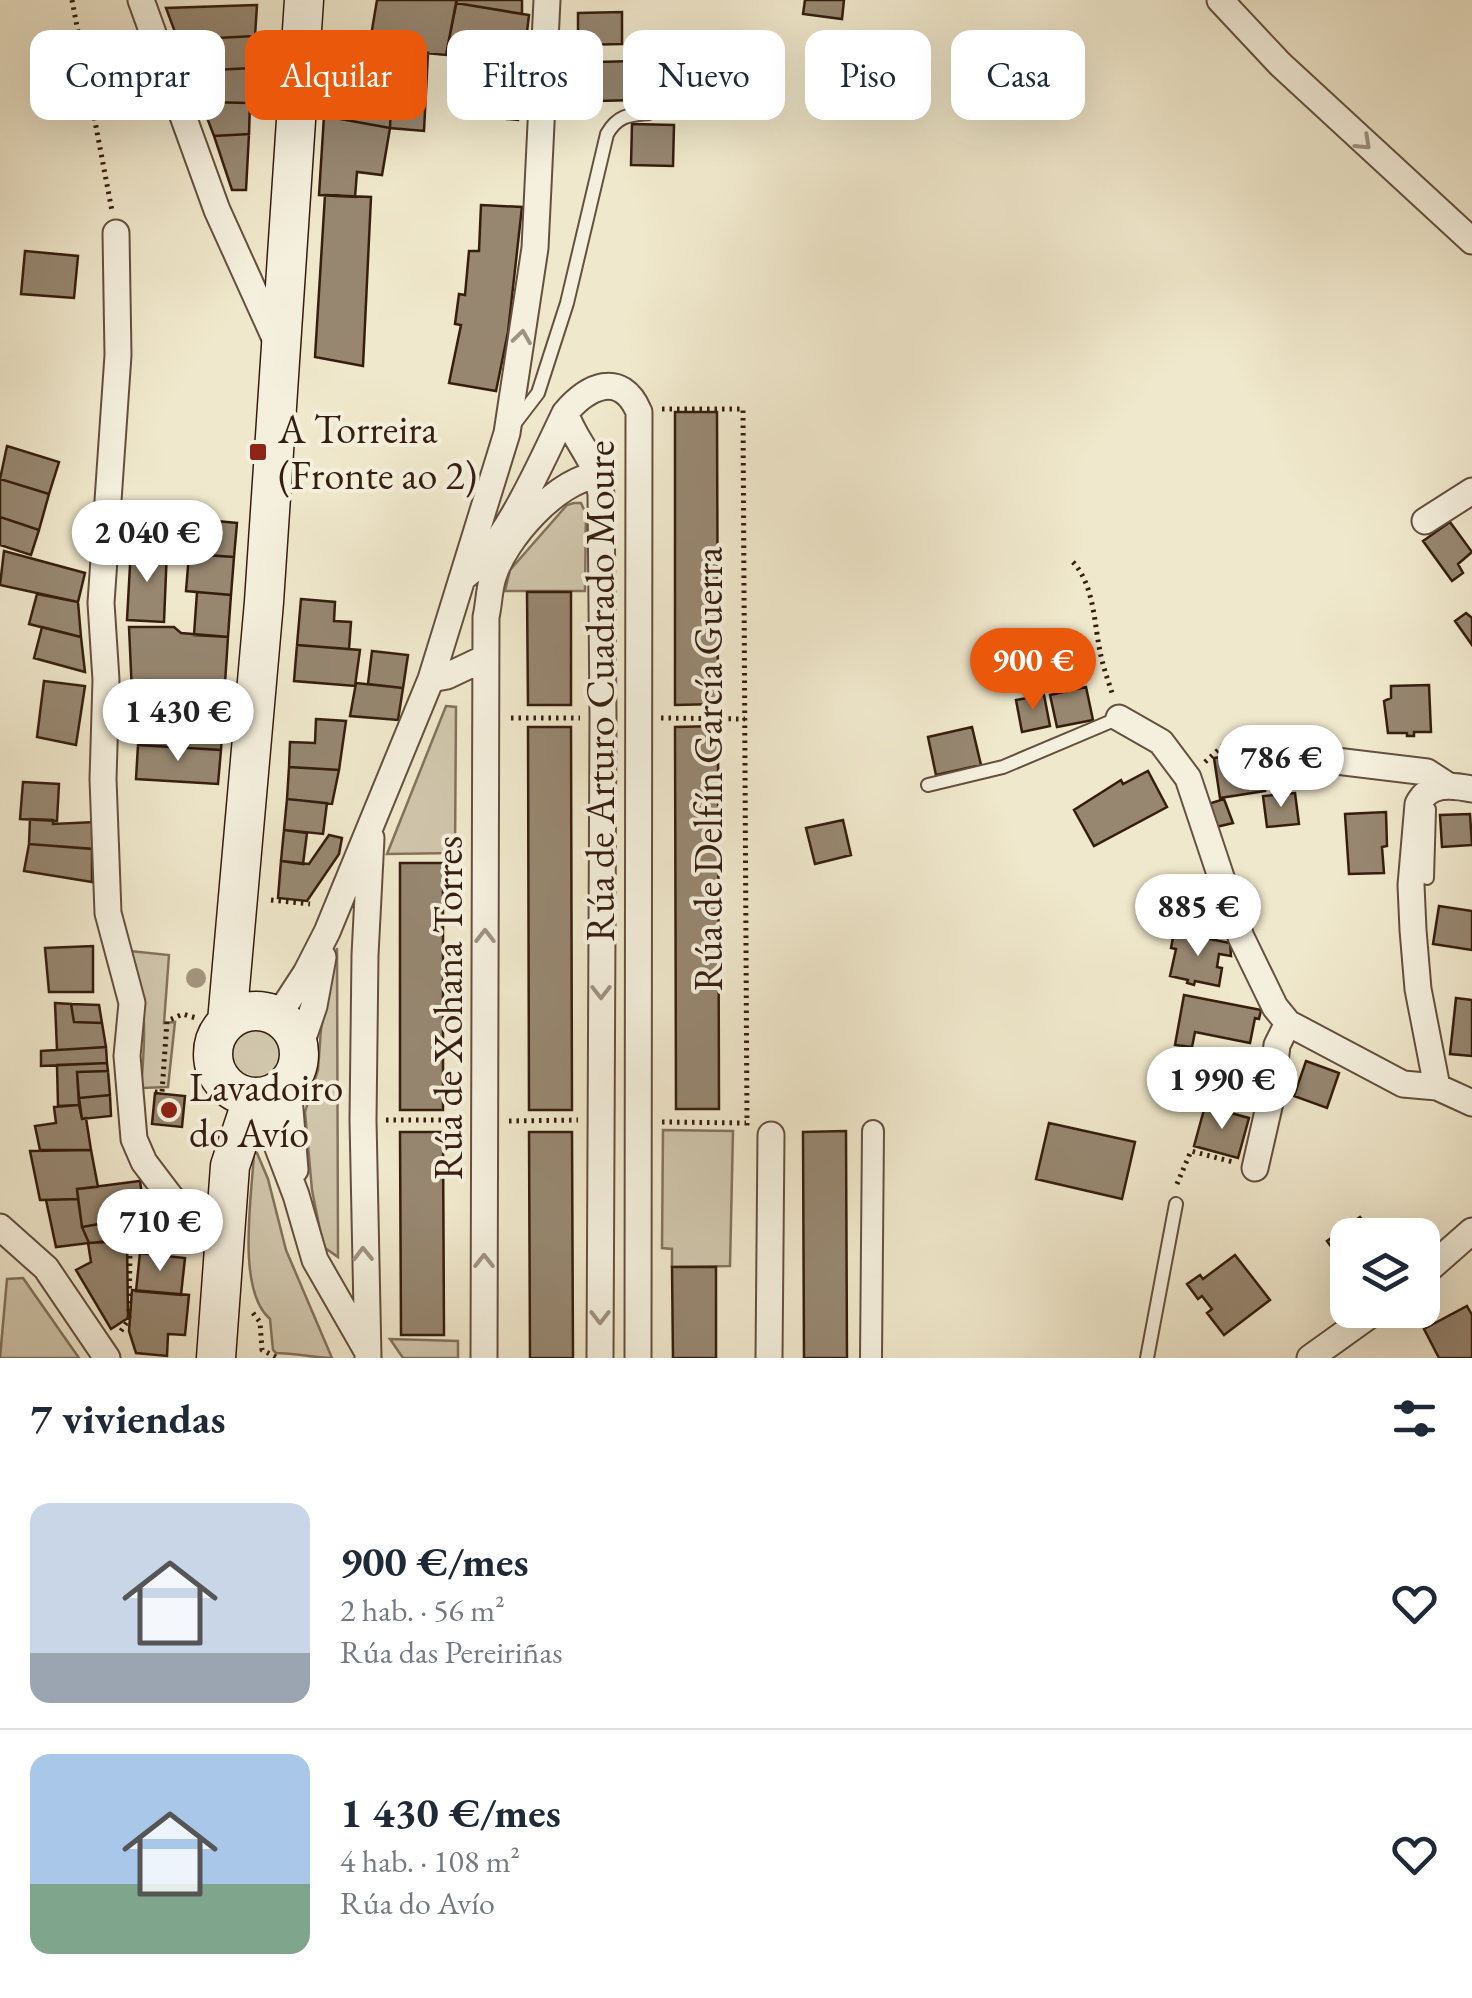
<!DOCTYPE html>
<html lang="es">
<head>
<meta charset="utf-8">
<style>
  body { margin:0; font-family:"EB Garamond",serif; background:#f2f2f3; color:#1f2937; height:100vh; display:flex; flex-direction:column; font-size:38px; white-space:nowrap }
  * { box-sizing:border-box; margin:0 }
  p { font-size:32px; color:#747a83 }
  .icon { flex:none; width:55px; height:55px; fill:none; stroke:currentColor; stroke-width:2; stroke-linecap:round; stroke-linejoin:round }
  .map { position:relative; height:1358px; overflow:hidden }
  .sheet { display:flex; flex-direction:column; background:#fff; flex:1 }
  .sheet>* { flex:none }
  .hud { position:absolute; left:30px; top:30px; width:1412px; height:90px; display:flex; gap:20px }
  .controls { position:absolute; left:1330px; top:1218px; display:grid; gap:20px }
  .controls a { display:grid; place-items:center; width:110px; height:110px; border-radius:20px; background:#fff; box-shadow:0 10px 40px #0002; font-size:50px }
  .price { position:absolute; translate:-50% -85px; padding:0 22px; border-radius:35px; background:#fff; color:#222; font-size:32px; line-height:65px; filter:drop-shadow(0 2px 5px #0008) }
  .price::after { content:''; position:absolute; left:50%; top:60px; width:30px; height:22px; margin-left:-15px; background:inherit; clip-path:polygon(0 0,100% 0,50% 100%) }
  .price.active { background:#ea580c; color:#fff }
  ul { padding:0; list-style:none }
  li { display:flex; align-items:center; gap:30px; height:250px; padding:0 30px }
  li+li { border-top:2px solid #e0e1e3 }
  li span { display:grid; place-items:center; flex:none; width:280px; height:200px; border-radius:20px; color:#555 }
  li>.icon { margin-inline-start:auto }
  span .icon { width:120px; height:120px; fill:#fffc; stroke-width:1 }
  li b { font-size:42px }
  h2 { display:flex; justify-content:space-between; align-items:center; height:120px; padding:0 30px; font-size:42px }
  .pill { padding:0 35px; border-radius:20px; background:#fff; box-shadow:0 10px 40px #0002; font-size:35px; line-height:90px }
  .pill.active { background:#ea580c; color:#fff }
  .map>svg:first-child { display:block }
</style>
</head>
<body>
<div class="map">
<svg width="1472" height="1358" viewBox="0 0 1472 1358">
  <rect width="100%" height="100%" fill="#f0e8cc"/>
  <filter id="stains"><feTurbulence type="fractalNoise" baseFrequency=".002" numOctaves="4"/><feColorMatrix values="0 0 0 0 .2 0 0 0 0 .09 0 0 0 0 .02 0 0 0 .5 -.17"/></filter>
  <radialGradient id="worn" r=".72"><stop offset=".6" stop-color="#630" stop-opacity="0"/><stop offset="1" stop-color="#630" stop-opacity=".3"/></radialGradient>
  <path fill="#d0c6ac" stroke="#83725e" stroke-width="2.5" d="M 574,503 L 581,503 L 586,514 L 585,591 L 505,591 L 510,570 L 567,505 Z
    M 446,706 L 456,707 L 455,853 L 387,854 Z
    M 337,948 L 338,1257 L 325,1248 L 320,1230 L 312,1190 L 305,1112 L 318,1070 L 321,1029 Z
    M 130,951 L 169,955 L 164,1023 L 175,1022 L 168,1087 L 141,1088 C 146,1030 147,1007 130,951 Z
    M227 1055a28 28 0 1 1 56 0a28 28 0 1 1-56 0Z
    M 663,1130 L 733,1131 L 730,1266 L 672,1267 L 672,1249 L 662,1248 Z
    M 254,1153 L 257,1153 L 268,1179 L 286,1250 L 332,1358 C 313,1358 297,1353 276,1353 L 273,1350 L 270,1319 C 236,1290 252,1195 254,1153 Z
    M 23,1278 L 79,1358 L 0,1358 L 7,1279 Z
    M 390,1339 L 458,1341 L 458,1358 L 403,1358 Z"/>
  <path fill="#978771" stroke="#361e0f" stroke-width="2.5" d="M 377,0 L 457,0 L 446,55 L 369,48 Z
    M 457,0 L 522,0 L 522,14 L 456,3 Z
    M 805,0 L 844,0 L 842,19 L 803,14 Z
    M 456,3 L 529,15 L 523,65 L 446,55 Z
    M 257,5 L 255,36 L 178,40 L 166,8 Z
    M 622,12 L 622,44 L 578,45 L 578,13 Z
    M 255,36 L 253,68 L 191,71 L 178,40 Z
    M 329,43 L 394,50 L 390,128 L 324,116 Z
    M 394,50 L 428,53 L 424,131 L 390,128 Z
    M 481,60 L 523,65 L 518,120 L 475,116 Z
    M 636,61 L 637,100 L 597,101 L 596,62 Z
    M 253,68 L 250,103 L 201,102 L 191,71 Z
    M 201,102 L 250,103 L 249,134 L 214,136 Z
    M 324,116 L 390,128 L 382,175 L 357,172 L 355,197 L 319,195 Z
    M 632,124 L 674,125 L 673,166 L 631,165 Z
    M 249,134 L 246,190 L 232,190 L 214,136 Z
    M 325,195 L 371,197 L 363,366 L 315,357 Z
    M 481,205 L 522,207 L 508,332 L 496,391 L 449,383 L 461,325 L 455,324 L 459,294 L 465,295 L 469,251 L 479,251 Z
    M 25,251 L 78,256 L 74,298 L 21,294 Z
    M 675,412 L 717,412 L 718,704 L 675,705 Z
    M 7,446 L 59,462 L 49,494 L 0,479 Z
    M 0,479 L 49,494 L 39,530 L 0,517 Z
    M 0,517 L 39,530 L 31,555 L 0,545 Z
    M 184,518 L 237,523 L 234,557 L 181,553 Z
    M 1450,522 L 1472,552 L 1458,564 L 1463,573 L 1452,581 L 1423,541 Z
    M 131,547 L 167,549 L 164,622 L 127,620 Z
    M 4,551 L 85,573 L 78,602 L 0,585 Z
    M 189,554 L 234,557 L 231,595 L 186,591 Z
    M 197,592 L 231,595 L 228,637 L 194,635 Z
    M 527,592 L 571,592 L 571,705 L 528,705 Z
    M 37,594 L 78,602 L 81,637 L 29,624 Z
    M 301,599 L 335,602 L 334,621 L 351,622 L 349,649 L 297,645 Z
    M 1466,613 L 1472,618 L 1472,645 L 1455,621 Z
    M 42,627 L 81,637 L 85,672 L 34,658 Z
    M 129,627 L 174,627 L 181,633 L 228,637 L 224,699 L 132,693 Z
    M 297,645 L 360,650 L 355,686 L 294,681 Z
    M 372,651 L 408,655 L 403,688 L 368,684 Z
    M 44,681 L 85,686 L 76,745 L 37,737 Z
    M 356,683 L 403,688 L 398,720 L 350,716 Z
    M 1429,685 L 1431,732 L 1414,732 L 1414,736 L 1407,736 L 1407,733 L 1388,733 L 1384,701 L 1391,698 L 1391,686 Z
    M 1086,687 L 1093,720 L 1057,727 L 1050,695 Z
    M 142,694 L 224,699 L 221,750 L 138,745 Z
    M 1044,695 L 1050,726 L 1022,732 L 1016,700 Z
    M 316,719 L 346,721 L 339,770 L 289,767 L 290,742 L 315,743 Z
    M 718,726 L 719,1109 L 676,1109 L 675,727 Z
    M 528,727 L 571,727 L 572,1110 L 529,1110 Z
    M 972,727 L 981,765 L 936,775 L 928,737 Z
    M 138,745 L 221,750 L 218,784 L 136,779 Z
    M 1259,751 L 1265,791 L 1220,798 L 1214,758 Z
    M 289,767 L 339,770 L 332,804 L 287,799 Z
    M 1148,771 L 1167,807 L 1094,846 L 1074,810 L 1121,780 L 1123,784 Z
    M 23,782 L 59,784 L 57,821 L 20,819 Z
    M 1295,793 L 1299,824 L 1267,827 L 1263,796 Z
    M 287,799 L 327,803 L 323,834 L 284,830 Z
    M 1224,799 L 1233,823 L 1216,827 L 1208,804 Z
    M 1386,812 L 1387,846 L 1382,847 L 1384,873 L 1349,874 L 1345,814 Z
    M 1470,814 L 1472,845 L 1442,847 L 1440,815 Z
    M 30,819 L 53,820 L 53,824 L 95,822 L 95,849 L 29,844 Z
    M 843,820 L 851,855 L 815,864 L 806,828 Z
    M 284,830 L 307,833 L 303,864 L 281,861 Z
    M 329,835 L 342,838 L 339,854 L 307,901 L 278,898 L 281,861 L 309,864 Z
    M 29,844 L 92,849 L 92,882 L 24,871 Z
    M 400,863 L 443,863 L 443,1110 L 400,1110 Z
    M 1439,906 L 1472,911 L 1472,950 L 1433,944 Z
    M 1174,932 L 1230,943 L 1231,956 L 1219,954 L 1217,967 L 1222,968 L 1219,986 L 1195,981 L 1194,985 L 1187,983 L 1188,980 L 1170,976 L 1176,949 L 1171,948 Z
    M 93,946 L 93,992 L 49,992 L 45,948 Z
    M 1184,995 L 1261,1010 L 1259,1019 L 1255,1018 L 1250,1043 L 1195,1032 L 1192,1047 L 1175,1045 Z
    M 1456,998 L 1472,1000 L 1472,1056 L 1450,1054 Z
    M 55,1003 L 71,1004 L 74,1022 L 102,1023 L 106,1047 L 57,1050 Z
    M 71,1004 L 99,1005 L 102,1023 L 74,1022 Z
    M 106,1047 L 107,1063 L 41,1066 L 41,1051 Z
    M 1306,1061 L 1339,1073 L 1327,1108 L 1294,1096 Z
    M 107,1063 L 108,1071 L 77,1072 L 79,1105 L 58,1106 L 57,1065 Z
    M 108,1071 L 110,1095 L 79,1098 L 77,1072 Z
    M 155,1093 L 185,1096 L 182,1127 L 152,1124 Z
    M 110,1095 L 111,1116 L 82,1119 L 79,1098 Z
    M 79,1105 L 82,1119 L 86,1118 L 91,1150 L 40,1150 L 35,1126 L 56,1123 L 54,1107 Z
    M 1205,1106 L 1249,1118 L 1238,1158 L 1194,1146 Z
    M 1049,1123 L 1135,1142 L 1122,1199 L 1036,1179 Z
    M 846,1131 L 847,1358 L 804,1358 L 803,1132 Z
    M 400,1132 L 443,1132 L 444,1335 L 401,1335 Z
    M 529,1132 L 572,1132 L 573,1358 L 530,1358 Z
    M 91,1150 L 98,1187 L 77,1189 L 78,1199 L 40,1200 L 30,1151 Z
    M 140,1181 L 145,1216 L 82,1227 L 77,1189 Z
    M 78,1199 L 82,1227 L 89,1243 L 56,1247 L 46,1200 Z
    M 145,1216 L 146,1248 L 128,1248 L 127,1241 L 121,1240 L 89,1243 L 82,1227 Z
    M 1360,1217 L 1374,1235 L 1348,1235 L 1348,1270 L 1327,1241 Z
    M 160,1227 L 183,1228 L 182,1247 L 159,1245 Z
    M 127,1241 L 128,1318 L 111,1329 L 76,1270 L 91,1262 L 88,1243 Z
    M 140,1253 L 185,1258 L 181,1295 L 136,1291 Z
    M 1235,1255 L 1270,1300 L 1224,1335 L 1207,1313 L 1212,1309 L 1202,1296 L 1198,1299 L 1187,1284 L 1200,1275 L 1203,1279 Z
    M 672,1267 L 716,1267 L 716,1358 L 673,1358 Z
    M 132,1290 L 189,1295 L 185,1335 L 168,1334 L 167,1356 L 136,1353 L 129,1331 Z
    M 1467,1306 L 1472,1315 L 1472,1358 L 1439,1358 L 1424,1329 Z"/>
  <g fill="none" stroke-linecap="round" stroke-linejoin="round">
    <g stroke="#64503e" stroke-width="16">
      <path id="service" d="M 515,423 L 538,393 L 567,303 L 607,134 C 618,115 629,115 649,113
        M 928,785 L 1003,767 L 1119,718
        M 1427,878 L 1429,809
        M 1147,1358 L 1176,1204"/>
    </g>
    <g stroke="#64503e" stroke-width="24">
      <path id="pedestrian" d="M 871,1358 L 873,1131"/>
    </g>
    <g stroke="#64503e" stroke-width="29">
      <path id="minor" d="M 141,0 L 217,210 L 279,347
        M 1220,0 L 1280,64 L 1472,241
        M 116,233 L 118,355 L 101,603 L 106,680 L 103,779 L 108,913 L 132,1003 L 127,1056 L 134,1139 L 144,1162 L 169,1195 L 198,1230 L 222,1249
        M 565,413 C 578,447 595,456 601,494 L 603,717 L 600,1358
        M 1425,521 L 1472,491
        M 464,577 C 506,546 542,460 565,413 C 587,387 621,369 639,412 L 638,1358
        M 431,679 L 447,676 L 485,658
        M 1119,718 L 1161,742 L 1188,778 L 1241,937 L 1275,1007 L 1288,1023 L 1403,1084 L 1437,1087
        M 1278,754 L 1427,772 L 1447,785
        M 1472,789 C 1452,785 1429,782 1418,804 L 1411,885 L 1413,930 L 1418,989 L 1437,1087 L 1472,1103
        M 278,1016 L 306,973 L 327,932 L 431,679 L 507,433 L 535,248 L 547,0
        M 300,1047 L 314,1006 L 323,957
        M 288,1085 L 295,1170
        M 259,1098 L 296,1195 L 315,1260 L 366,1349
        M 1255,1168 L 1271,1098 L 1277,1045 L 1288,1023
        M 0,1227 L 46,1268 L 107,1358
        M 1422,1275 L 1472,1231
        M 368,1358 L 363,1120 L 365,955 L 371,838
        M 484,1358 L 486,617 C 489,604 489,589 493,577 C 505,538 557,480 598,475
        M 769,1358 L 771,1135
        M 1310,1358 L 1377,1310"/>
    </g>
    <g stroke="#361e0f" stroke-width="41">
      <path id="secondary" d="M213 1054a43 43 0 1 1 86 0a43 43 0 1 1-86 0Z
        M 227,1022 L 264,602 L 304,0
        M 216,1358 L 230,1166 L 253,1097"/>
    </g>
    <path stroke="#361e0f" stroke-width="5" stroke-dasharray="2.5 5" stroke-linecap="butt" d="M 72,0 L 112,211
      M 662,409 L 743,409 L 747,1127
      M 1073,562 C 1095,586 1094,626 1101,656 C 1104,670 1109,683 1113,696
      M 511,718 L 580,718
      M 661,718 L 745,719
      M 1205,762 L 1226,743 L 1255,749
      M 271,900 L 310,904
      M 155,1092 L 162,1092 L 167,1021 L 183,1014 L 196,1018
      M 386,1120 L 460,1120
      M 509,1121 L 578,1120
      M 662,1122 L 746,1123
      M 1177,1184 L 1191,1151 L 1233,1162
      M 253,1313 L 260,1322 L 262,1350 L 278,1358
      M 121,1331 L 129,1319 L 130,1250 L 153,1250 L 150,1212"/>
    <use href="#service" stroke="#f5f0de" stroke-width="12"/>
    <use href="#pedestrian" stroke="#f5f0de" stroke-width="20"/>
    <use href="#minor" stroke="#f5f0de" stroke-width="25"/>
    <use href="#secondary" stroke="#f5f0de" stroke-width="38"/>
  </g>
  <circle fill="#a3947e" cx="196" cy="978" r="10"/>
  <defs><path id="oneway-chevron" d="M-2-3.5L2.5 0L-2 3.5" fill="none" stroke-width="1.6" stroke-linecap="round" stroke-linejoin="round" transform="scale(2.5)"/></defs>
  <g stroke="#9f9281">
    <use href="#oneway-chevron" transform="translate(1364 143) rotate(43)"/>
    <use href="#oneway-chevron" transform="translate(522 337) rotate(-82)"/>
    <use href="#oneway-chevron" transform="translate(485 936) rotate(-90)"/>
    <use href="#oneway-chevron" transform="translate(601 992) rotate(90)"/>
    <use href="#oneway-chevron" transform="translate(363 1254) rotate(-91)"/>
    <use href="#oneway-chevron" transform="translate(484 1261) rotate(-90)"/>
    <use href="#oneway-chevron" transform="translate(600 1317) rotate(90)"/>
  </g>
  <g fill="#8f2418" stroke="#f5f0de" stroke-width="4">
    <rect x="248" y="442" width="20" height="20" rx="5"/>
    <circle cx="169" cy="1110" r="10"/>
  </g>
  <g text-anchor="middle" stroke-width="8" stroke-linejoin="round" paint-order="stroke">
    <g font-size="40" fill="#361e0f" stroke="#f5f0de" text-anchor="start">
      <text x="278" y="443">A Torreira<tspan x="278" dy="46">(Fronte ao 2)</tspan></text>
      <text x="189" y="1101">Lavadoiro<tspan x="189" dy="46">do Avío</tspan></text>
    </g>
    <g font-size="40" fill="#361e0f" stroke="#f5f0de">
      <text transform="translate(600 691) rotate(-90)" y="14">Rúa de Arturo Cuadrado Moure</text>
      <text transform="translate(708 769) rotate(-90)" y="14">Rúa de Delfín García Guerra</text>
      <text transform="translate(448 1008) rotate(-90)" y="14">Rúa de Xohana Torres</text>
    </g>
  </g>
  <rect width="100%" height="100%" filter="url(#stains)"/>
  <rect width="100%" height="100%" fill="url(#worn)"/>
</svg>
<div class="controls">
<a><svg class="icon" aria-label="layers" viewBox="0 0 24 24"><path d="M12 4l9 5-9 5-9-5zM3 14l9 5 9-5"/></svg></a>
</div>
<b class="price" style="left:147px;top:585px">2 040 €</b>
<b class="price active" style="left:1033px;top:713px">900 €</b>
<b class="price" style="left:178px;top:764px">1 430 €</b>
<b class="price" style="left:1281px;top:810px">786 €</b>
<b class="price" style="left:1198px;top:959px">885 €</b>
<b class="price" style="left:1222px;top:1132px">1 990 €</b>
<b class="price" style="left:160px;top:1274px">710 €</b>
<div class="hud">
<a class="pill">Comprar</a>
<a class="pill active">Alquilar</a>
<a class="pill">Filtros</a>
<a class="pill">Nuevo</a>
<a class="pill">Piso</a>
<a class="pill">Casa</a>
</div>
</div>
<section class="sheet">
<h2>7 viviendas<svg class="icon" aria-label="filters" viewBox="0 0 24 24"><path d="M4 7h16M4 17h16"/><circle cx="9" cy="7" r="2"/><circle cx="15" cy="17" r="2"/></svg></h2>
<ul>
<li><span style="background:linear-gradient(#c9d6e8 75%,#9aa5b1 0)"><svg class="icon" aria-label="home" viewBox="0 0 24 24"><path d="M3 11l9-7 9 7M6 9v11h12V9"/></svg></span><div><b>900 €/mes</b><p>2 hab. · 56 m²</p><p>Rúa das Pereiriñas</p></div><svg class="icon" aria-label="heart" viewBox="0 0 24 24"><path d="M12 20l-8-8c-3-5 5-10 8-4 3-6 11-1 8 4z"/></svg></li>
<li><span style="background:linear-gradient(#a9c7e8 65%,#7fa58c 0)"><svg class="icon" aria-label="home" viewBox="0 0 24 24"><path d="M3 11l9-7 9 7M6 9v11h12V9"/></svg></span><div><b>1 430 €/mes</b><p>4 hab. · 108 m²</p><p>Rúa do Avío</p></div><svg class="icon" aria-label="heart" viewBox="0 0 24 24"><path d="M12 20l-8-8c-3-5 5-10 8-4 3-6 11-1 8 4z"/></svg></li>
</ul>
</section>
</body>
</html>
